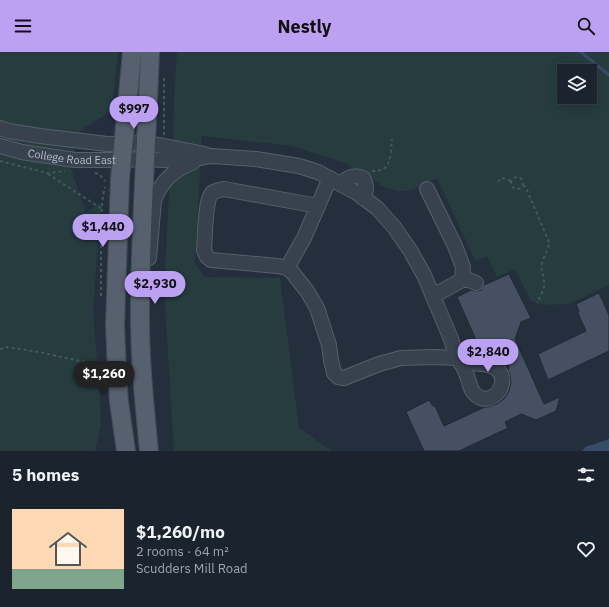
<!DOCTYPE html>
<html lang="en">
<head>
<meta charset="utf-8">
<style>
  body { margin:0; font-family:"IBM Plex Sans",sans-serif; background:#282f3a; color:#f1f3f6; height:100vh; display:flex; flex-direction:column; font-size:15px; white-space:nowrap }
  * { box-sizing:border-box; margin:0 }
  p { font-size:13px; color:#a0a4aa }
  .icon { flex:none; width:22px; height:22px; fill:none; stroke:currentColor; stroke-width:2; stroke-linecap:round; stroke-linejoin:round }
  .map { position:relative; height:399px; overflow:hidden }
  .panel { display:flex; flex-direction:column; background:#1b232e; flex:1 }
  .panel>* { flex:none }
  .controls { position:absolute; left:557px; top:12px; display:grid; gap:8px }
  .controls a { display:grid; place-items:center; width:40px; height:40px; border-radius:0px; background:#1b232e; box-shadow:0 2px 10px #0003,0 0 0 1px #39404a; font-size:20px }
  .price { position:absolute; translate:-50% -34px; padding:0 9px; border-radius:14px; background:#bca0f2; color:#111; font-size:13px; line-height:26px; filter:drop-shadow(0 1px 2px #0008) }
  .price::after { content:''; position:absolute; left:50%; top:24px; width:12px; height:9px; margin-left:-6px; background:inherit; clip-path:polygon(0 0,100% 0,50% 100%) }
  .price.active { background:#222; color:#fff }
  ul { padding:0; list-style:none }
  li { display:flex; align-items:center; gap:12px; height:100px; padding:0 12px }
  li span { display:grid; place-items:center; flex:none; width:112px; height:80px; border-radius:0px; color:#555 }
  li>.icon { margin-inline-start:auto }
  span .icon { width:48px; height:48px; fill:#fffc; stroke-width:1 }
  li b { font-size:17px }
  h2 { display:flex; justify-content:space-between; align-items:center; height:48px; padding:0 12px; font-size:17px }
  header { display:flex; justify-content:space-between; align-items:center; height:52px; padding:0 12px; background:#bca0f2; color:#111; font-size:18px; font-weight:800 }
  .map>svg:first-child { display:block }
</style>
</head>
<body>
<header><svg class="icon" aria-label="menu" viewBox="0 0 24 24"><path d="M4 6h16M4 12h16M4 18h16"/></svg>Nestly<svg class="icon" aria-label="search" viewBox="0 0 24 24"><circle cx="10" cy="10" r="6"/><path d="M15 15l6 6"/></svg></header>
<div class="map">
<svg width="609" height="399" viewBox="0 0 609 399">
  <rect width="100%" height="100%" fill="#242f3e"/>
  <path fill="#263c3f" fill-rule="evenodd" d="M 0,0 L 118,0 L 112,58 L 80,79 L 70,114 L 86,161 L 101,150 L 93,259 L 97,310 L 99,327 L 101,373 L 95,399 L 0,399 Z
    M 177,0 L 609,0 L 609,233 L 569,252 L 542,253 L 530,248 L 515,217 L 497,225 L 487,204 L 475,209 L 437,126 L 414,137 L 406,139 L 397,139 L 386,136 L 345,111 L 292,94 L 202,84 L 195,211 L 204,225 L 280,226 L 299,376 L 332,399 L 174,399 L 164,236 L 171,102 L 173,90 L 174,46 ZM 564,19 L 590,19 L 590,45 L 564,45 Z"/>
  <path fill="#394c67" d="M 609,387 L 609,399 L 582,399 L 587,394 L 592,393 Z"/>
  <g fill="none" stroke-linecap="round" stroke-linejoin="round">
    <path stroke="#394c67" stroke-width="3" d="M 581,0 L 609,23"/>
  </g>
  <path fill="#455162" stroke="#1f2835" d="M 509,222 L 531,266 L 521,270 L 515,287 L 544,352 L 560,345 L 556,359 L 536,368 L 521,362 L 505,370 L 508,376 L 459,399 L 424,399 L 406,360 L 429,348 L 433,354 L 435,354 L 444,374 L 485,355 L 488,355 L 497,352 L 504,347 L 509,339 L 511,330 L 510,323 L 508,318 L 509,314 L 498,289 L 480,297 L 457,245 L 471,238 L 477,239 L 481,238 L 484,233 Z
    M 599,241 L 609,263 L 609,299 L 548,328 L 538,302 L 586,279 L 578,261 L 579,259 L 576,252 Z"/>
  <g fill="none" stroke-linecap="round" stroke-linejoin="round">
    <g stroke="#565f6c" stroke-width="16">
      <g id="minor">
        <path d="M 0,76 L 9,79 L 40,84 L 107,92 L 146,91 L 164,94 L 205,102"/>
        <path id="s1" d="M 0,94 L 22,100 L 75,108 L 122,108 L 144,107 L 185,109 L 211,104 L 256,107 L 299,114 L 318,120 L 357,141 L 377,156 L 394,175 L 410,198 L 424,223 L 451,287 L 457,306 L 434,305 L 401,306 L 379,312 L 344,326 L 338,325 L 334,321 L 331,308 L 329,293 L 317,256 L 307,239 L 292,220 L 287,216 L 278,214 L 211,208 L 207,205 L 204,198 C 205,187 205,148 212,141 C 216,138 220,138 224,137 L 318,154"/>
        <path d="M 341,132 C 348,124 354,122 363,126 C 367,135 367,137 363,146"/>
        <path d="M 427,137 L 455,194 L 463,215 L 462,228 L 433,244"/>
        <path d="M 149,206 L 154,148 C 163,127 173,119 193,110"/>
        <path d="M 287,216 L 304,186 L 330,126"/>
        <path d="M 462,228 L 469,228 L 476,231"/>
        <path d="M 457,306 C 461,307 465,309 468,310 C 478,313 490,310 498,318 C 512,333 489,358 474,341 C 469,336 469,326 465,319 C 463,314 460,310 457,306 Z"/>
      </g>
    </g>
    <g stroke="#414a57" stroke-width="20">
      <path id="major" d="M 126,399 L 119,350 L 117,321 L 115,273 L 120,127 L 132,0
        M 149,399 C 144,349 139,299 140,248 C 141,165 147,83 150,0"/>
    </g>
    <path stroke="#44595c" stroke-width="2" stroke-dasharray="3 3" stroke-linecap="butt" d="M 164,83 L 164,25
      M 0,109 L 47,121 L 65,119
      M 372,119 C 393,120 390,102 392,87
      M 95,121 L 99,122 L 105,129
      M 48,122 L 102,157
      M511 131a6 6 0 1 1 12 0a6 6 0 1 1-12 0Z
      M 498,130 L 500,127 L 502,126 L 511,129
      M 523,133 L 526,136 L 549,190 C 549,198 544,203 542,211 C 540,218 544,223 544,230 C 545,237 540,245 537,251
      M 101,244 C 101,222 101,200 101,178 C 102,164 101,149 105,135
      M 0,297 L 7,295 L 39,300 L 80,309 L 102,311"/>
    <use href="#minor" stroke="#38414e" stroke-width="14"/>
    <use href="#major" stroke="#56606e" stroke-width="18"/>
  </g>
  <g text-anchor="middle" stroke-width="3" stroke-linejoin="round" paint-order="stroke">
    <g font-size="11" fill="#b4bcc9" stroke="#1d2633">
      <text dy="4" stroke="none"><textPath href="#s1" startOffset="73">College Road East</textPath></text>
    </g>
  </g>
</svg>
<div class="controls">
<a><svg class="icon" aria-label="layers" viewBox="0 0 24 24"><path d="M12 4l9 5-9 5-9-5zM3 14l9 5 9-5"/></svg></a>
</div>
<b class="price" style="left:134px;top:78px">$997</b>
<b class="price" style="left:103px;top:196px">$1,440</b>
<b class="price" style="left:155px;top:253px">$2,930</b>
<b class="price" style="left:488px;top:321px">$2,840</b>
<b class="price active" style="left:104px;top:343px">$1,260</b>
</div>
<section class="panel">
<h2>5 homes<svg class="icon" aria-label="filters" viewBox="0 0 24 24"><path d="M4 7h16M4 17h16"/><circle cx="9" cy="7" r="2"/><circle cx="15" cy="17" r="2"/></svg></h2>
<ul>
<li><span style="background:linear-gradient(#ffd9b3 75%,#7fa58c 0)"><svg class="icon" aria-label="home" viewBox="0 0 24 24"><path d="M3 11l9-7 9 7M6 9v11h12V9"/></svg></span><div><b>$1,260/mo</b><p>2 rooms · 64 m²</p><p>Scudders Mill Road</p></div><svg class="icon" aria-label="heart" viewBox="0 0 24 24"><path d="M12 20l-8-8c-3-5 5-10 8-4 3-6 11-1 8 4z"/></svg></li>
</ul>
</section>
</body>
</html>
